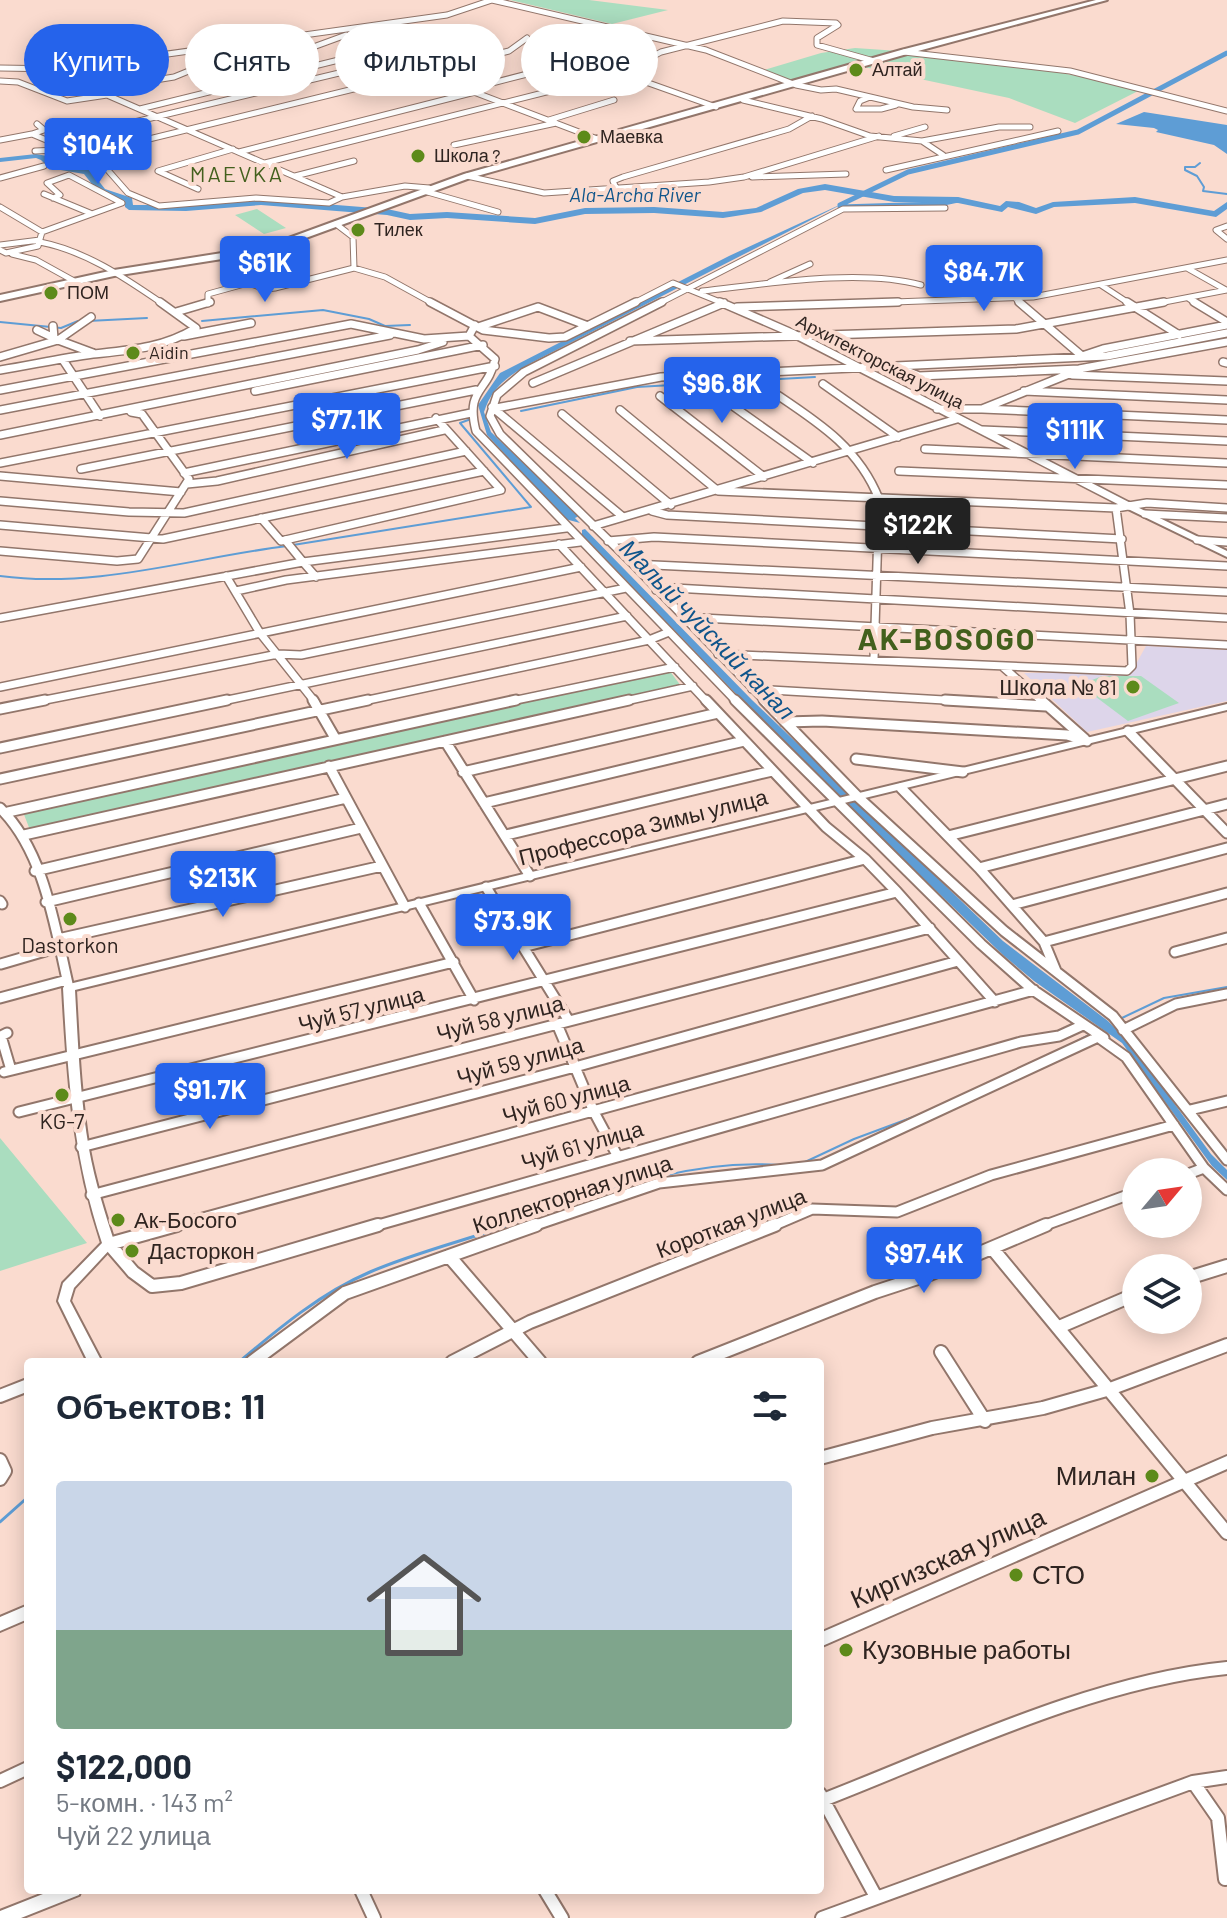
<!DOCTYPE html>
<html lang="ru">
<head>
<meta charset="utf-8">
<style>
  body { margin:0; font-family:Barlow,sans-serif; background:#f2f2f3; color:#1f2937; height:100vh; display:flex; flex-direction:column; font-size:30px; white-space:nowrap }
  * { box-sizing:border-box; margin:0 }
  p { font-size:26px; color:#747a83 }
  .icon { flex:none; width:44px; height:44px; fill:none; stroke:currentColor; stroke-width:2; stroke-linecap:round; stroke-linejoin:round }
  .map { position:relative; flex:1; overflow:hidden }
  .panel { position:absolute; left:24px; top:1358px; width:800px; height:536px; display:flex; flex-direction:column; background:#fff; border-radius:8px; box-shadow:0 4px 20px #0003 }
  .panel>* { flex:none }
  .top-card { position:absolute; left:24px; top:24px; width:800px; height:72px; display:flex; gap:16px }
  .needle { width:52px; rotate:61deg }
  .buttons { position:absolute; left:1122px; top:1158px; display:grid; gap:16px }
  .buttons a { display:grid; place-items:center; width:80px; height:80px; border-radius:50%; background:#fff; box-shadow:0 4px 20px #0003; font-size:40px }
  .price { position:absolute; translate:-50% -68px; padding:0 18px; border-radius:8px; background:#2563eb; color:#fff; font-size:26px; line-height:52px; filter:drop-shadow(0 2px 4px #0008) }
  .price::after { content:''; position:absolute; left:50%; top:48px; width:24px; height:18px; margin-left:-12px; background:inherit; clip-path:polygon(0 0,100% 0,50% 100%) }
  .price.selected { background:#222; color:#fff }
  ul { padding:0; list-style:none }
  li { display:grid; align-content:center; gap:16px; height:424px; padding:0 32px }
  li span { display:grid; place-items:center; height:248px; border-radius:8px; color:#555 }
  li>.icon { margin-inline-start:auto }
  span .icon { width:144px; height:144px; fill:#fffc; stroke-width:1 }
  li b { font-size:34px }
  h2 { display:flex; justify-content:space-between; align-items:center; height:96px; padding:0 32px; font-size:34px }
  .tag { padding:0 28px; border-radius:36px; background:#fff; box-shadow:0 4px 20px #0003; font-size:28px; line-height:72px }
  .tag.selected { background:#2563eb; color:#fff }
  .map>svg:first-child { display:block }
</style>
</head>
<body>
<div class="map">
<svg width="1227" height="1918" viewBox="0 0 1227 1918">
  <rect width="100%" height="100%" fill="#fadbcf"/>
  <path fill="#ddd5ea" d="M 1146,646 L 1227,650 L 1227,701 L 1087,732 L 1024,673 L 1131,673 Z"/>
  <path fill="#aaddbf" d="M 510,0 L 589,0 L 668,10 L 612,24 Z
    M 855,48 L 899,51 L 795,83 L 764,70 L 821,53 Z
    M 908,54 L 1022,65 L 1142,89 L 1075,123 L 1009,98 L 864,67 Z
    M 257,209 L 286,228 L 264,234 L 235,215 Z
    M 669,670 L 681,686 L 30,830 L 23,812 Z
    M 1102,676 L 1141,676 L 1179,703 L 1128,721 L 1080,685 Z
    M 0,1138 L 87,1243 L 0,1271 Z"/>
  <path fill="#5e9dd5" d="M 1144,112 L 1227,125 L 1227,154 L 1214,145 L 1156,132 L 1158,130 L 1154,128 L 1116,124 Z
    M 848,201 L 531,363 C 508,376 492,387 484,412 L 491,432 L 579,516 L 575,518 L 580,523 L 565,519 L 487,435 L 478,405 L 500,373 L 729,256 Z
    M 585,529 L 752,700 L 1003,941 L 1108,1021 L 1134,1048 L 1211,1154 L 1227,1170 L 1227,1180 L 1212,1166 L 1122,1043 L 1034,981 L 1003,955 L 801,761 L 582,535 L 582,530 Z"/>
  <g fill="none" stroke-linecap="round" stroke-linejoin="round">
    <path stroke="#5e9dd5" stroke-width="2" d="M 1200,163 L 1195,167 L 1185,167 L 1185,170 L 1197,176 L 1204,187 L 1203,191 L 1227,194
      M 88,321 L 147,318
      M 202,321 L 323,310 L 369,319 L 385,326 L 410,325
      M 0,322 L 61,328 L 78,321
      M 521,411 L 637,387 L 815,377
      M 293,545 L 531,507 L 460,423 L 471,419
      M 0,576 C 97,589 191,558 287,546
      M 1122,1018 L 1164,998 L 1227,987
      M 1064,1048 L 1091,1034
      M 805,1162 L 854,1139 L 924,1113
      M 503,1227 C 594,1196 682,1158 779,1165"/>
    <path stroke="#5e9dd5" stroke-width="3" d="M 239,1362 C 279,1328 321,1293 370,1272 C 414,1253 463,1241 509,1225
      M 0,1522 L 28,1497"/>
    <path stroke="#5e9dd5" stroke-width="5" d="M 840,205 L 908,172 L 1078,132 L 1227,53
      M 840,207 L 939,204 L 958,200"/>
    <path fill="#5e9dd5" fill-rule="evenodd" d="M 36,154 L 47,156 L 55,164 L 90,170 L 105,189 L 132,198 L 133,205 L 186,205 L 261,199 L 387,209 L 410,214 L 447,212 L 535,218 L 585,208 L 654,207 L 723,212 L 756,208 L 798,189 L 825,184 L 894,196 L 958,197 L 1000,206 L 1006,201 L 1019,202 L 1036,208 L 1053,202 L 1135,197 L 1214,211 L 1227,202 L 1227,209 L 1216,217 L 1135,203 L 1054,207 L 1036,214 L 1008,207 L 1002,212 L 958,203 L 894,202 L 825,190 L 803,193 L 761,212 L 723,218 L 654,213 L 585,214 L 535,224 L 447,218 L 410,220 L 387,215 L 261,205 L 186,211 L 129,210 L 125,207 L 125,201 L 99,193 L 84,174 L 49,168 L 41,160 L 36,158 L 0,162 L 0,158 Z"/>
    <g stroke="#92766b" stroke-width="7">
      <path id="minor-far3" d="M 492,0 L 706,50 L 796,85 L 821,90 L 836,89 L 913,107 L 947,110
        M 396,23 L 484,57
        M 439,39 L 458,34 L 479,34
        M 904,52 L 1070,71 L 1227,111
        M 567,54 L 716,107
        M 0,68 L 60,69 L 447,15 L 492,0
        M 424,73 L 600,140
        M 0,81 L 18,82 L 67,101 L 107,95 L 124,85 L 174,77 L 201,66 L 275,61 L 346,35
        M 469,89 L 539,71
        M 107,95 L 342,197 L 405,186 L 429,188
        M 870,97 L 860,101 L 856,109 L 881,109 L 896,105
        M 743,100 L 822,119 L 870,136 L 922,141 L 943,155
        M 140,109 L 432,37
        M 549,120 L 614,100
        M 32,134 L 44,130 L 37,124
        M 894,136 L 925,127
        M 0,140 L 32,134 L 51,142 L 456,45
        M 922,141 L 999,127 L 1030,127
        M 454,145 L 556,123
        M 35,151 L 58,150 L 106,168 L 128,193 L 159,206 L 256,198 L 329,203 L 342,197
        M 239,152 L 475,92
        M 55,162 L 509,51 L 527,38
        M 265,163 L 622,73 L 661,52 L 783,21 L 836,23 L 838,25 L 817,38 L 817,45 L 874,61
        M 886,170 L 1058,131
        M 295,176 L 354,161
        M 467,176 L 544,193 L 709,182 L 744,177 L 879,136
        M 752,177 L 846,174
        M 0,178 L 44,166
        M 616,188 L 613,181 L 623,177 L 789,129 L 812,116
        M 198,189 L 158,171 L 233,149
        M 424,191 L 498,212
        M 44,194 L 90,213
        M 0,207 L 42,232 L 38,246 L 6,253 L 0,250
        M 336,224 L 353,237 L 354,268 L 385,277 L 434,304
        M 1227,226 L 1216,230 L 1227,239
        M 42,232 L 122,203 L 69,175 L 47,183 L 60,195 L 53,198
        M 40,242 C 86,251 125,278 163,304
        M 0,245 L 40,240
        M 12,254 L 36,260 L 74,281
        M 1187,268 L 1226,290
        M 770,282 L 810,264
        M 1101,285 L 1130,304
        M 702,291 C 766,284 859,268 921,285
        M 1015,298 L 1021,304
        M 1188,298 L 1197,304
        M 208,304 L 208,294 L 248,283 L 266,289 L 275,288 L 354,268
        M 632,304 L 673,283 L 725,304
        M 658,304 L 843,209 L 945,208
        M 839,304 L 1033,297 L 1227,260
        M 1154,304 L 1227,290"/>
    </g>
    <g stroke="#92766b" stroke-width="10">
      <path id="minor-far2" d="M 430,302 L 483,330 L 549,338 L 565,337 L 636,302
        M 662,302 L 524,372 L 497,395 L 490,416 L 500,434 L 633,564 L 766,702
        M 720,302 L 794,334 L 1129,506
        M 1019,302 L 1082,356 L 1103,349 L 1227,325
        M 1127,302 L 1179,335
        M 1194,302 L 1227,322
        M 737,307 L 898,302
        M 176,312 L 210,302
        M 475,325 L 469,336 L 495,359 C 488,393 465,388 476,431 L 737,702
        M 53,326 L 54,338 L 58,340 L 91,317
        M 478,327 L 538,307 L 588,326
        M 37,330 L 54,338
        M 184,336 L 251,323
        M 630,341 L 1016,329 L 1164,302
        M 0,357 L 58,340 L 93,353
        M 63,360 L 100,416
        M 1223,362 L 1227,363
        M 894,366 L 919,376 L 1079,369 L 1227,342
        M 0,370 C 31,365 62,358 93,354 C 131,350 163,348 196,328 L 160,302
        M 1072,375 L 1227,381
        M 533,383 L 724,303
        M 823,384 L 898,437
        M 709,389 L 813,463
        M 0,390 L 351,324 L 424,339 L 469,336
        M 770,390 C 816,421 858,446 879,499 L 874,659
        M 255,391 L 483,345
        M 1024,391 L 1227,400
        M 660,396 L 764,477
        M 492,407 L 623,517
        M 496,408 L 661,377 L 1107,356 L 1227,333
        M 937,409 L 982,409 L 1074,372
        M 982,409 L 1227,420
        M 0,410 L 390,335
        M 620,410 L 718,491 L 1116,508 L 1147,503 L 1227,508
        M 562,414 L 671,505
        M 982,430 L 1227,441
        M 0,435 L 418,350 L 443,342
        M 925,449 L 1227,463
        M 0,463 L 495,366
        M 81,469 L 476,390
        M 899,471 L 1227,485
        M 184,473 L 471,413
        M 0,476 L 181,492
        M 187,484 L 217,481 L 444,430
        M 0,501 L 129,512 L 184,513 L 466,451
        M 652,511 L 667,515 L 1122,539
        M 1145,514 L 1227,518
        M 261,518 L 281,541 L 501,490 L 436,418
        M 0,525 L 163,539 L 484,471
        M 593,526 L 957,419
        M 285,540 L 303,562 L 566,528
        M 1197,540 L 1227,542
        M 608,541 L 654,537 L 1227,566
        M 559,544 L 707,702
        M 0,551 L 117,561 L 138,559 L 189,479 L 142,414 L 131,412
        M 633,564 L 1227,592
        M 226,576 L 260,633 L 315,702
        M 656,590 L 674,588 L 1227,618
        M 236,591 L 286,580 L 580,542
        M 683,617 L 1227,645
        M 0,618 L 303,562 L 316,577
        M 718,654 L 1127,671 L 1132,666 L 1130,614 L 1116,508
        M 1003,667 L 1043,702
        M 0,687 L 581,567
        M 752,689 L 979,702
        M 35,702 L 278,654 L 301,655 L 626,588
        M 218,702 L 627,616
        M 359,702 L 649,640 L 669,632
        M 507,702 L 675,667
        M 621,702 L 693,686"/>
    </g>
    <g stroke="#92766b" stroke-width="13">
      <path id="minor-far1" d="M 313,700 L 335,738
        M 706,700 L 826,827 L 865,859 L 897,892 L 995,1002
        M 735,700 L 981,944 L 1033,990 L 1104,1038
        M 764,700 L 858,797 L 1004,931 L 1113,1016 L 1227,1160
        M 945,700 L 1046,706
        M 1041,700 L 1085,739
        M 0,709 L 45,700
        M 785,722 L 822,721 L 1067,735 L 1087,741
        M 1128,731 L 1227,833
        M 445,741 L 530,876
        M 0,748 L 227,700
        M 856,759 L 963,772
        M 329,766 L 405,907
        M 463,772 L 718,713
        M 0,779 L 368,700
        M 901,788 L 979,868 L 1044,942 L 1056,971
        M 484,803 L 744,741
        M 0,808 C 45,852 55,929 69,988
        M 8,812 L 516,700
        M 24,835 L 629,700
        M 506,835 L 772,771
        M 948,836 L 1227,766
        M 979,868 L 1227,804
        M 35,871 L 346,798
        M 486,887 L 569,1021
        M 0,901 L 2,904
        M 46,902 L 361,828
        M 419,903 L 474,1000
        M 1012,905 L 1227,848
        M 58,939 L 382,866
        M 1044,942 L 1227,893
        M 523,947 L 865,859
        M 1175,952 L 1227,938
        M 1,964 L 59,947
        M 0,998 L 67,980
        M 557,1024 L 594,1112 L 617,1155
        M 1123,1030 L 1176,1004 L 1227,994
        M 7,1033 L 1,1036 L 11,1070
        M 4,1072 L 454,962
        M 1190,1110 L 1227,1101
        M 19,1112 L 897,892
        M 81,1147 L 930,928
        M 1188,1174 L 1204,1168
        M 91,1195 L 575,1067 L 958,961
        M 170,1227 L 1034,990
        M 371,1227 L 1021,1042 L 1059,1036 L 1083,1025
        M 530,1227 L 659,1183 L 822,1165 L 1098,1037 L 1126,1057 L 1204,1168 L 1227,1190
        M 770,1227 L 812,1209 L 897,1212 L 991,1175 L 1174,1125
        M 1040,1227 L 1136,1192"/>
    </g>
    <g stroke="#92766b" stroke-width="16">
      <path id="minor" d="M 177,1225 L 109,1244 L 133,1272 L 152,1286 L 181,1283 L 378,1225
        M 992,1248 L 1227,1533
        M 449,1256 L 540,1362
        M 1188,1278 L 1227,1266
        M 1059,1327 L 1136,1294
        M 941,1352 L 985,1421
        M 252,1362 L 345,1293 L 536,1225
        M 452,1362 L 530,1322 L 775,1225
        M 698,1362 L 875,1292 L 930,1274 L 1046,1225
        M 0,1396 L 28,1385
        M 820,1458 L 932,1428 L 1043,1408 L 1110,1389 L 1227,1345
        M 0,1460 L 5,1471 L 0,1479
        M 0,1781 L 28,1768
        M 1193,1782 L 1218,1818 L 1225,1879
        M 820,1794 L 876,1897
        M 823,1800 C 949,1751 1093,1681 1227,1668
        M 361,1890 L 374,1918
        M 545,1890 L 562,1918
        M 822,1918 L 1193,1782 L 1227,1777"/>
    </g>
    <g stroke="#92766b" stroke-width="4">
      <path id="tertiary" d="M 1129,503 L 1227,551 L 1227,557 L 1126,508 L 1126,504 Z
        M 1227,704 L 1227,710 L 75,990 C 78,1043 80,1097 89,1149 C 95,1182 105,1213 115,1244 L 74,1288 L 70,1301 L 102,1362 L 88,1362 L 58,1301 L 63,1283 L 102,1243 C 73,1156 68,1079 63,988 L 65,985 Z
        M 53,1890 L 81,1890 L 79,1895 L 21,1918 L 0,1918 L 0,1911 Z"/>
    </g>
    <g stroke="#92766b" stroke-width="4">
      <path id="secondary" d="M 1227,1456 L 1227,1469 L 820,1647 L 820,1633 Z
        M 28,1605 L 28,1619 L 0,1631 L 0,1617 Z"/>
    </g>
    <g stroke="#92766b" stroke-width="4">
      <path id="primary" d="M 1096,0 L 1107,0 L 907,54 L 470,178 L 292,243 L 222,259 L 114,276 L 0,301 L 0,295 L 114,270 L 222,253 L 286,239 L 464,174 L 901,50 Z"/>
    </g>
    <use href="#minor-far3" stroke="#fff" stroke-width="5"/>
    <use href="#minor-far2" stroke="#fff" stroke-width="7"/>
    <use href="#minor-far1" stroke="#fff" stroke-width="9"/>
    <use href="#minor" stroke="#fff" stroke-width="12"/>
    <use href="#tertiary" fill="#fff" fill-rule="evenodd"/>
    <use href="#secondary" fill="#fff" fill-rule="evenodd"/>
    <use href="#primary" fill="#fff" fill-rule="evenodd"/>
  </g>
  <g fill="#5d8a1a" stroke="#fadbcf" stroke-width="3">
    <circle cx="856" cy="70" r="8"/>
    <circle cx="584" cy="137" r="8"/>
    <circle cx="418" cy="156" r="8"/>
    <circle cx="358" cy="230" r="8"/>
    <circle cx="51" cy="293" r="8"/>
    <circle cx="133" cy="353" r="8"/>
    <circle cx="1133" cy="687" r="8"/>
    <circle cx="70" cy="919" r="8"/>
    <circle cx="62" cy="1095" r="8"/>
    <circle cx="118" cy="1220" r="8"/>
    <circle cx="132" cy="1251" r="8"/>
    <circle cx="1152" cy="1476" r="8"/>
    <circle cx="1016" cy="1575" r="8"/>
    <circle cx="846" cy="1650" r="8"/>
  </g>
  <g text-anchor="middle" stroke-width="8" stroke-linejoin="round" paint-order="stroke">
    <g font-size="18" fill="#2f2420" stroke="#fadbcf" text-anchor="start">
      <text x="872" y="76">Алтай</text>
      <text x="600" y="143">Маевка</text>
      <text x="434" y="162">Школа ?</text>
      <text x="374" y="236">Тилек</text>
      <text x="67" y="299">ПОМ</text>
      <text x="149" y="359">Aidin</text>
    </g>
    <g font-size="18" fill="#2f2420" stroke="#fadbcf">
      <text transform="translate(880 362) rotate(27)" y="6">Архитекторская улица</text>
    </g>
    <g font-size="20" font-style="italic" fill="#0f558b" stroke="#fadbcf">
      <text x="635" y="202">Ala-Archa River</text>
    </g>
    <g font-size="22" letter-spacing="2" fill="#43601d" stroke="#fadbcf">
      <text x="237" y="182">MAEVKA</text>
    </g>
    <g font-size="22" fill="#2f2420" stroke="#fadbcf">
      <text x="1117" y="695" text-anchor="end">Школа № 81</text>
      <text x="70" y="953">Dastorkon</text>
      <text x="62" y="1129">KG-7</text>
      <text x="134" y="1228" text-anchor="start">Ак-Босого</text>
      <text x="148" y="1259" text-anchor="start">Дасторкон</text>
    </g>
    <g font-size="22" fill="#2f2420" stroke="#fadbcf">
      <text transform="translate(643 827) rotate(-14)" y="8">Профессора Зимы улица</text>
      <text transform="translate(361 1009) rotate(-14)" y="8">Чуй 57 улица</text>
      <text transform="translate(500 1018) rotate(-14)" y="8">Чуй 58 улица</text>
      <text transform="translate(520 1061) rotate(-15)" y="8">Чуй 59 улица</text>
      <text transform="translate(566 1099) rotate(-15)" y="8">Чуй 60 улица</text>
      <text transform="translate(582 1145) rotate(-16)" y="8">Чуй 61 улица</text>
      <text transform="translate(572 1194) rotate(-18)" y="8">Коллекторная улица</text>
      <text transform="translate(731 1223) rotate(-21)" y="8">Короткая улица</text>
    </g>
    <g font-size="24" font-style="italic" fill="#0f558b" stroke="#fadbcf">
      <text transform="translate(707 630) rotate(46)" y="8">Малый чуйский канал</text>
    </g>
    <g font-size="26" fill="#2f2420" stroke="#fadbcf" text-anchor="start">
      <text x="1136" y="1485" text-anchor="end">Милан</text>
      <text x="1032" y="1584">СТО</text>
      <text x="862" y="1659">Кузовные работы</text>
    </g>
    <g font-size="26" fill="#2f2420" stroke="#fadbcf">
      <text transform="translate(948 1558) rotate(-24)" y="9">Киргизская улица</text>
    </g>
    <g font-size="30" font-weight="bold" letter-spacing="2" fill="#43601d" stroke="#fadbcf">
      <text x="947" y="650">AK-BOSOGO</text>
    </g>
  </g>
</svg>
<div class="buttons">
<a><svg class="needle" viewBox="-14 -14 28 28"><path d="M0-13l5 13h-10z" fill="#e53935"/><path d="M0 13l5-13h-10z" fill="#747a83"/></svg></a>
<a><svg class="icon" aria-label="layers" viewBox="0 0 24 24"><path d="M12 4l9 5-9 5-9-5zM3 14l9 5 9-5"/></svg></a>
</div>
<b class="price" style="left:98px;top:186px">$104K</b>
<b class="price" style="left:265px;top:304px">$61K</b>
<b class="price" style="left:984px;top:313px">$84.7K</b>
<b class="price" style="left:722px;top:425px">$96.8K</b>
<b class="price" style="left:347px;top:461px">$77.1K</b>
<b class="price" style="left:1075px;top:471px">$111K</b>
<b class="price selected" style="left:918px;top:566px">$122K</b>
<b class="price" style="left:223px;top:919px">$213K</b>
<b class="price" style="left:513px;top:962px">$73.9K</b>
<b class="price" style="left:210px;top:1131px">$91.7K</b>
<b class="price" style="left:924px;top:1295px">$97.4K</b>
<div class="top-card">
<a class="tag selected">Купить</a>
<a class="tag">Снять</a>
<a class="tag">Фильтры</a>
<a class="tag">Новое</a>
</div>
<section class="panel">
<h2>Объектов: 11<svg class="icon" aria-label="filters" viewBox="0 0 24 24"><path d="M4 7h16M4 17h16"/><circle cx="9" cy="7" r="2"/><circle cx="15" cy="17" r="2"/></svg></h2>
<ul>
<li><span style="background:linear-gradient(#c9d6e8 60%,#7fa58c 0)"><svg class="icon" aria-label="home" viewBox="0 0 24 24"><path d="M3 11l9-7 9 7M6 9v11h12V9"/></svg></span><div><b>$122,000</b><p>5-комн. · 143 m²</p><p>Чуй 22 улица</p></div></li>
</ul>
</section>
</div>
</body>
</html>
